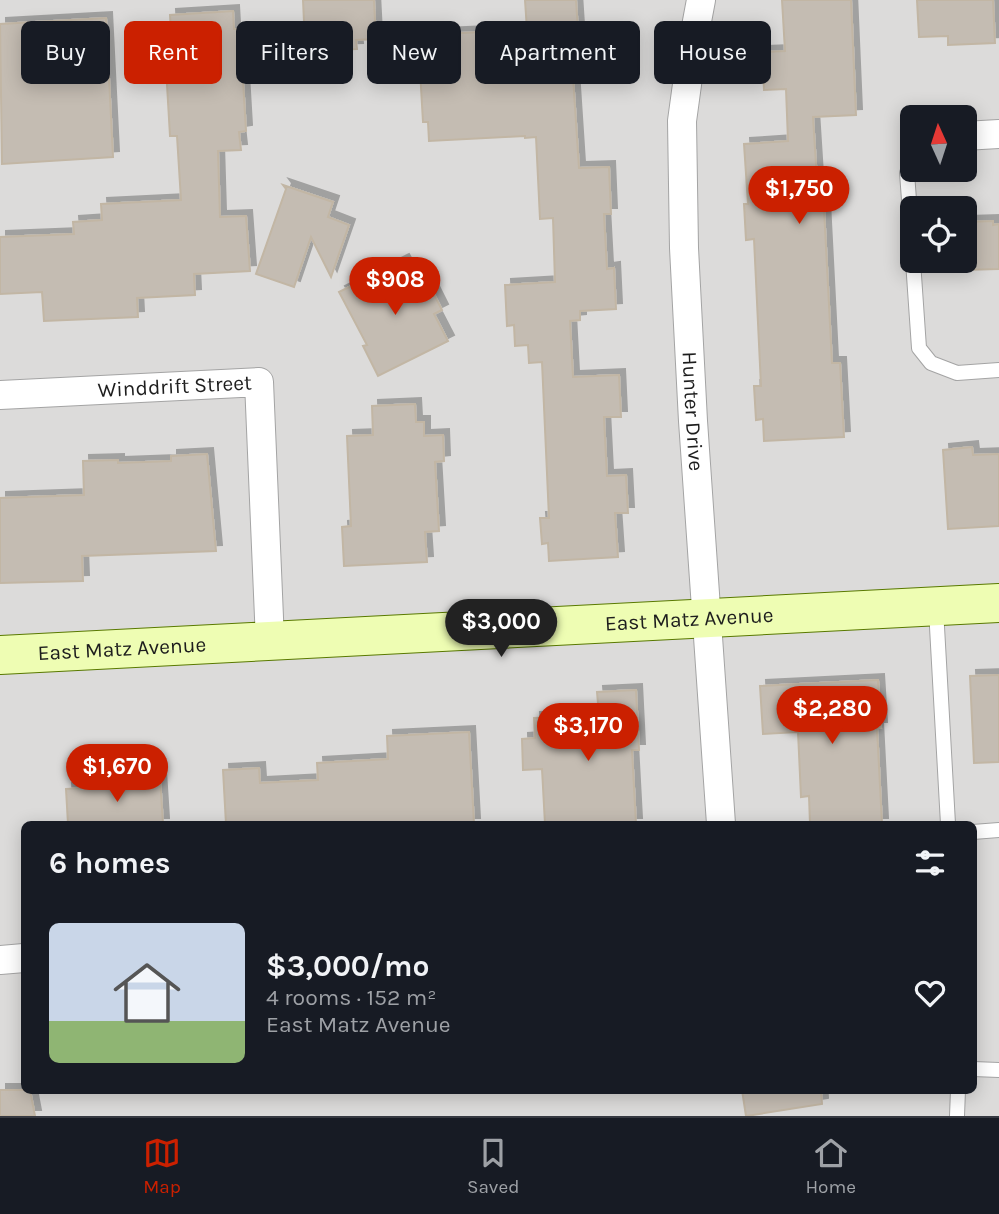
<!DOCTYPE html>
<html lang="en">
<head>
<meta charset="utf-8">
<style>
  body { margin:0; font-family:Karla,sans-serif; background:#242831; color:#f1f3f6; height:100vh; display:flex; flex-direction:column; font-size:26px; white-space:nowrap }
  * { box-sizing:border-box; margin:0 }
  p { font-size:23px; color:#9ea1a6 }
  .icon { flex:none; width:38px; height:38px; fill:none; stroke:currentColor; stroke-width:2; stroke-linecap:round; stroke-linejoin:round }
  .map { position:relative; flex:1; overflow:hidden }
  .side { position:absolute; left:21px; top:821px; width:956px; height:273px; display:flex; flex-direction:column; background:#171b24; border-radius:10px; box-shadow:0 4px 18px #0003 }
  .side>* { flex:none }
  .hud { position:absolute; left:21px; top:21px; width:957px; height:63px; display:flex; gap:14px }
  .needle { width:46px; rotate:357deg }
  .buttons { position:absolute; left:900px; top:105px; display:grid; gap:14px }
  .buttons a { display:grid; place-items:center; width:77px; height:77px; border-radius:10px; background:#171b24; box-shadow:0 4px 18px #0003; font-size:35px }
  .price { position:absolute; translate:-50% -60px; padding:0 16px; border-radius:24px; background:#cb2000; color:#fff; font-size:23px; line-height:46px; filter:drop-shadow(0 2px 4px #0008) }
  .price::after { content:''; position:absolute; left:50%; top:42px; width:21px; height:16px; margin-left:-10px; background:inherit; clip-path:polygon(0 0,100% 0,50% 100%) }
  .price.on { background:#222; color:#fff }
  ul { padding:0; list-style:none }
  li { display:flex; align-items:center; gap:21px; height:175px; padding:0 28px }
  li+li { border-top:2px solid #363941 }
  li span { display:grid; place-items:center; flex:none; width:196px; height:140px; border-radius:10px; color:#555 }
  li>.icon { margin-inline-start:auto }
  span .icon { width:84px; height:84px; fill:#fffc; stroke-width:1 }
  li b { font-size:30px }
  h2 { display:flex; justify-content:space-between; align-items:center; height:84px; padding:0 28px; font-size:30px }
  .chip { padding:0 24px; border-radius:10px; background:#171b24; box-shadow:0 4px 18px #0003; font-size:24px; line-height:63px }
  .chip.on { background:#cb2000; color:#fff }
  .tab-bar { display:flex; justify-content:space-around; align-items:center; height:98px; border-top:2px solid #363941; background:#171b24; font-size:19px; color:#9ea1a6 }
  .tab-bar a { display:grid; justify-items:center; gap:4px }
  .tab-bar .on { color:#cb2000 }
  .map>svg:first-child { display:block }
</style>
</head>
<body>
<div class="map">
<svg width="999" height="1116" viewBox="0 0 999 1116">
  <defs>
    <filter id="shadow"><feDropShadow dx="6" dy="-6" stdDeviation="0" flood-color="#0004"/></filter>
  </defs>
  <rect width="100%" height="100%" fill="#efede3"/>
  <path fill="#dcdbda" fill-rule="evenodd" d="M 0,0 L 999,0 L 999,1116 L 0,1116 ZM 912,117 L 964,117 L 964,170 L 912,170 ZM 912,208 L 964,208 L 964,261 L 912,261 ZM 24,824 L 973,824 L 973,1090 L 24,1090 Z"/>
  <path fill="#c4bcb2" stroke="#c2b6a4" stroke-width="2" filter="url(#shadow)" d="M 303,0 L 374,0 L 376,39 L 356,40 L 357,49 L 327,50 L 327,42 L 305,44 Z
    M 525,0 L 576,0 L 578,30 L 570,31 L 579,168 L 609,167 L 611,214 L 604,214 L 607,269 L 614,268 L 616,309 L 580,311 L 580,320 L 570,321 L 573,377 L 619,375 L 621,417 L 604,417 L 607,476 L 626,475 L 628,513 L 615,513 L 618,557 L 549,561 L 548,543 L 542,544 L 540,518 L 549,518 L 542,362 L 529,363 L 528,345 L 515,346 L 514,325 L 507,326 L 505,285 L 555,282 L 553,218 L 540,219 L 536,137 L 525,138 L 525,136 L 429,141 L 428,122 L 423,122 L 418,35 L 527,30 Z
    M 782,0 L 851,0 L 856,115 L 813,117 L 817,180 L 829,180 L 831,207 L 824,208 L 832,363 L 840,363 L 844,437 L 764,441 L 763,419 L 756,420 L 754,386 L 761,386 L 754,239 L 746,240 L 744,204 L 748,204 L 744,144 L 788,141 L 786,89 L 764,90 L 762,52 L 785,51 Z
    M 917,0 L 993,0 L 995,43 L 948,45 L 948,36 L 919,37 Z
    M 233,11 L 234,29 L 240,29 L 246,131 L 239,132 L 241,150 L 218,151 L 220,217 L 246,216 L 250,271 L 194,274 L 195,295 L 137,298 L 138,317 L 44,321 L 42,292 L 0,294 L 0,237 L 74,234 L 73,222 L 102,220 L 101,204 L 181,200 L 177,136 L 170,136 L 164,33 L 171,32 L 170,15 Z
    M 106,18 L 113,157 L 2,164 L 0,24 Z
    M 283,185 L 333,202 L 328,217 L 349,225 L 331,277 L 311,237 L 294,287 L 256,274 L 286,189 Z
    M 993,221 L 993,225 L 999,224 L 999,269 L 964,270 L 964,222 Z
    M 403,260 L 414,281 L 425,276 L 442,310 L 434,314 L 448,341 L 378,376 L 363,346 L 367,345 L 339,292 Z
    M 415,404 L 416,422 L 424,422 L 424,436 L 443,435 L 444,461 L 435,462 L 439,531 L 425,532 L 427,562 L 344,566 L 342,527 L 351,526 L 347,436 L 373,435 L 372,406 Z
    M 972,447 L 973,455 L 999,454 L 999,526 L 948,529 L 943,450 Z
    M 207,454 L 216,551 L 82,556 L 83,581 L 0,583 L 0,498 L 84,495 L 83,461 L 118,460 L 118,463 L 171,461 L 171,456 Z
    M 999,675 L 999,762 L 974,763 L 970,676 Z
    M 878,680 L 881,728 L 877,728 L 882,824 L 810,824 L 809,796 L 801,797 L 798,732 L 763,734 L 760,686 Z
    M 636,690 L 639,750 L 632,750 L 636,824 L 545,824 L 542,769 L 523,770 L 522,739 L 535,738 L 534,718 L 599,715 L 597,692 Z
    M 469,732 L 474,824 L 226,824 L 223,770 L 259,768 L 260,783 L 318,780 L 317,763 L 388,759 L 387,736 Z
    M 160,777 L 163,824 L 68,824 L 66,789 L 121,786 L 121,779 Z
    M 0,1090 L 30,1090 L 35,1116 L 0,1116 Z
    M 742,1090 L 821,1090 L 822,1104 L 746,1116 Z"/>
  <g fill="none" stroke-linecap="round" stroke-linejoin="round">
    <g stroke="#a4a4a4" stroke-width="16">
      <path id="lane" d="M 912,160 L 907,173 L 912,240
        M 913,261 L 919,348 L 931,363 L 957,373 L 999,370
        M 936,609 L 948,824
        M 973,832 L 999,830
        M 973,1069 L 999,1070
        M 957,1116 L 958,1090"/>
    </g>
    <g stroke="#a4a4a4" stroke-width="30">
      <g id="street">
        <path id="s1" d="M 701,0 L 692,48 L 682,121 L 684,248 L 693,421 L 721,824"/>
        <path d="M 964,136 L 999,134"/>
        <path id="s2" d="M 0,395 L 259,382 L 270,641"/>
        <path d="M 0,960 L 24,958"/>
      </g>
    </g>
    <g stroke="#597900" stroke-width="40">
      <g id="secondary">
        <path id="s3" d="M 0,655 L 999,603"/>
      </g>
    </g>
    <use href="#lane" stroke="#fff" stroke-width="14"/>
    <use href="#street" stroke="#fff" stroke-width="28"/>
    <use href="#secondary" stroke="#eefdb3" stroke-width="38"/>
  </g>
  <g text-anchor="middle" stroke-width="5" stroke-linejoin="round" paint-order="stroke">
    <g font-size="21" fill="#1d1d1d" stroke="#fff">
      <text dy="7" stroke="none"><textPath href="#s2" startOffset="175">Winddrift Street</textPath></text>
      <text dy="7" stroke="none"><textPath href="#s1" startOffset="413">Hunter Drive</textPath></text>
      <text dy="7" stroke="none"><textPath href="#s3" startOffset="690">East Matz Avenue</textPath></text>
      <text dy="7" stroke="none"><textPath href="#s3" startOffset="122">East Matz Avenue</textPath></text>
    </g>
  </g>
</svg>
<div class="buttons">
<a><svg class="needle" viewBox="-14 -14 28 28"><path d="M0-13l5 13h-10z" fill="#e53935"/><path d="M0 13l5-13h-10z" fill="#9ea1a6"/></svg></a>
<a><svg class="icon" aria-label="locate" viewBox="0 0 24 24"><circle cx="12" cy="12" r="6"/><path d="M12 2v4M12 18v4M2 12h4M18 12h4"/></svg></a>
</div>
<b class="price" style="left:799px;top:226px">$1,750</b>
<b class="price" style="left:395px;top:317px">$908</b>
<b class="price on" style="left:501px;top:659px">$3,000</b>
<b class="price" style="left:832px;top:746px">$2,280</b>
<b class="price" style="left:588px;top:763px">$3,170</b>
<b class="price" style="left:117px;top:804px">$1,670</b>
<div class="hud">
<a class="chip">Buy</a>
<a class="chip on">Rent</a>
<a class="chip">Filters</a>
<a class="chip">New</a>
<a class="chip">Apartment</a>
<a class="chip">House</a>
</div>
<section class="side">
<h2>6 homes<svg class="icon" aria-label="filters" viewBox="0 0 24 24"><path d="M4 7h16M4 17h16"/><circle cx="9" cy="7" r="2"/><circle cx="15" cy="17" r="2"/></svg></h2>
<ul>
<li><span style="background:linear-gradient(#c9d6e8 70%,#8fb573 0)"><svg class="icon" aria-label="home" viewBox="0 0 24 24"><path d="M3 11l9-7 9 7M6 9v11h12V9"/></svg></span><div><b>$3,000/mo</b><p>4 rooms · 152 m²</p><p>East Matz Avenue</p></div><svg class="icon" aria-label="heart" viewBox="0 0 24 24"><path d="M12 20l-8-8c-3-5 5-10 8-4 3-6 11-1 8 4z"/></svg></li>
</ul>
</section>
</div>
<nav class="tab-bar">
<a class="on"><svg class="icon" aria-label="map" viewBox="0 0 24 24"><path d="M3 6l6-2 6 2 6-2v14l-6 2-6-2-6 2zM9 4v14M15 6v14"/></svg>Map</a>
<a><svg class="icon" aria-label="saved" viewBox="0 0 24 24"><path d="M7 4h10v16l-5-4-5 4z"/></svg>Saved</a>
<a><svg class="icon" aria-label="home" viewBox="0 0 24 24"><path d="M3 11l9-7 9 7M6 9v11h12V9"/></svg>Home</a>
</nav>
</body>
</html>
